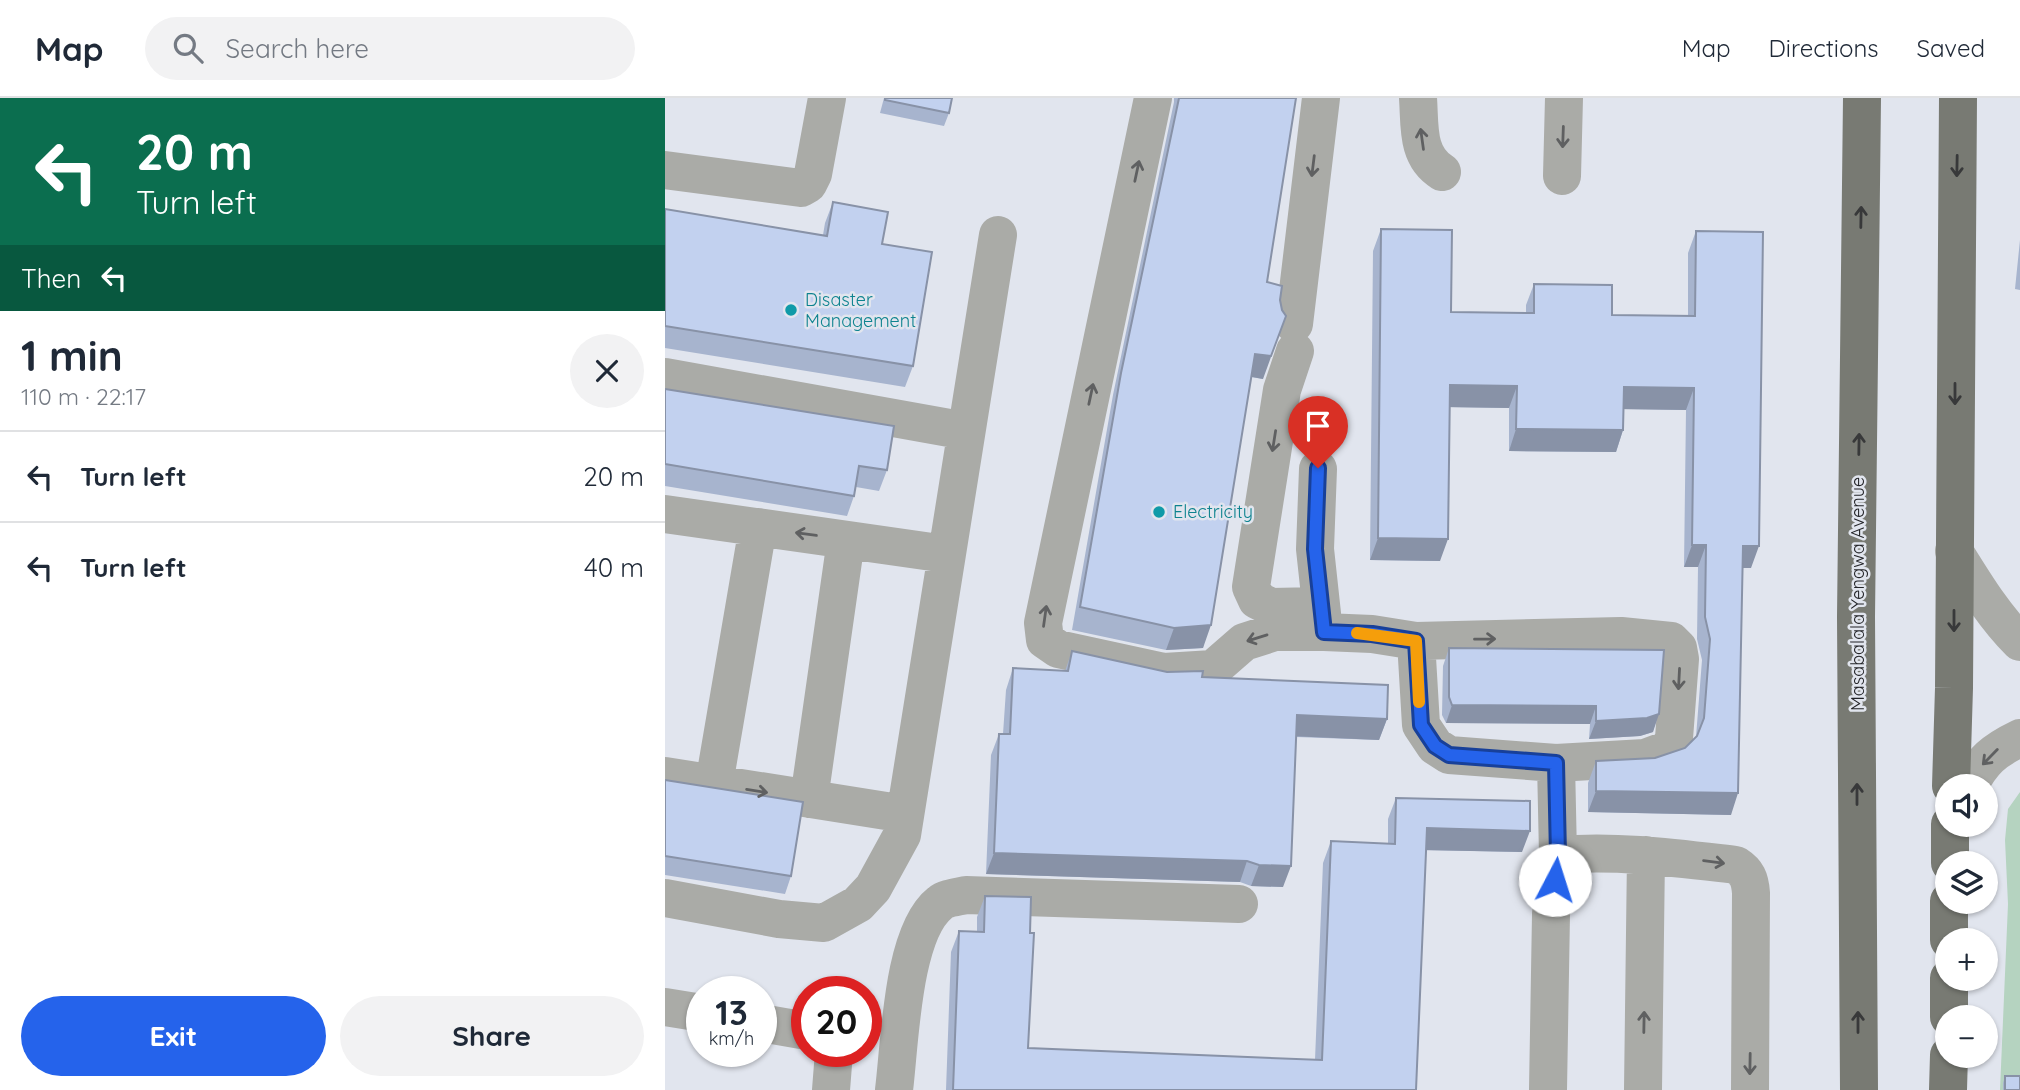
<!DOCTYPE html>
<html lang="en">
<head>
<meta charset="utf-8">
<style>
	:root { --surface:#fff; --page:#f2f2f3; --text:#1f2937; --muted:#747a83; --line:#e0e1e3; --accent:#2563eb }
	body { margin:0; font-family:Quicksand,sans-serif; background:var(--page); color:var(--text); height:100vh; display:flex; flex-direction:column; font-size:26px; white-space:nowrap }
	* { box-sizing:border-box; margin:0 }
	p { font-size:23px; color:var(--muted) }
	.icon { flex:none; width:38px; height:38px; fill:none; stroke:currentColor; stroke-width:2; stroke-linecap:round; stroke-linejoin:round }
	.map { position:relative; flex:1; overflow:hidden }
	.drawer { display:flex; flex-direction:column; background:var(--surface); width:665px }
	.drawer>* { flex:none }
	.banner { background:#0b6e4f; color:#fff; overflow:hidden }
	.fabs { position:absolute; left:1270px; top:676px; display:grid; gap:14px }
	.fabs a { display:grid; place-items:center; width:63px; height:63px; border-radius:50%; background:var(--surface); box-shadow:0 2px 5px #0004; font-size:35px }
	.speed { position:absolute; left:21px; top:878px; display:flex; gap:14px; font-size:35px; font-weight:700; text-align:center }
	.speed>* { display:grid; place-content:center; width:91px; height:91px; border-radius:50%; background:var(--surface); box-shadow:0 2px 5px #0004; line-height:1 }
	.speed small { font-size:18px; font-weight:400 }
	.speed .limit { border:10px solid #d22; background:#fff; color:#111 }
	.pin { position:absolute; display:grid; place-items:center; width:60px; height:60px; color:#fff; margin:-72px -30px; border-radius:50% 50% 50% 0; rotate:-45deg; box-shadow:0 0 7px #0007 }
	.pin .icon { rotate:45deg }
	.me { position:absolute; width:77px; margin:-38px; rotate:5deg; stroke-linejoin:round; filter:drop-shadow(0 0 5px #0008) }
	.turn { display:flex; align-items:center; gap:24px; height:147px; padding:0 21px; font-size:32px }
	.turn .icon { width:91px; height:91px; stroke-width:2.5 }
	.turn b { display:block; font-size:49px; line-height:60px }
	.then { display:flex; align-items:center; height:66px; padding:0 21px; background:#0003; gap:14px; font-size:26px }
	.round { display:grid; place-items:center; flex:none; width:74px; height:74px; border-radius:37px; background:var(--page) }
	.summary { display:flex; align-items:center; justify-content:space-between; height:119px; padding:0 21px }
	h1 { font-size:42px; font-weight:800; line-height:52px }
	.button { display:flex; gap:14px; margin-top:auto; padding:14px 21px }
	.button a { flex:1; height:80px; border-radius:42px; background:var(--accent); color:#fff; font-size:28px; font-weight:800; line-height:80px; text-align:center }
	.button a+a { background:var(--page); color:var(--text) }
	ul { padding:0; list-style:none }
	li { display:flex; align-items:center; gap:21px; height:91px; padding:0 21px; border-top:2px solid var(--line) }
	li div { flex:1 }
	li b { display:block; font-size:26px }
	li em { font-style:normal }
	header { display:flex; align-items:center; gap:42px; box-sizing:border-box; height:98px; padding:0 35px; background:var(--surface); border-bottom:2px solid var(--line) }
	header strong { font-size:33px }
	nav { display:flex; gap:38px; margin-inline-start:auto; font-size:24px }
	.search { width:490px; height:63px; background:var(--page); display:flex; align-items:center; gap:18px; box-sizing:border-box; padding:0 24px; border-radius:38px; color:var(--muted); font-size:26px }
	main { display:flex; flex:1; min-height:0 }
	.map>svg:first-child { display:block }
</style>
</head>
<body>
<header>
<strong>Map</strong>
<div class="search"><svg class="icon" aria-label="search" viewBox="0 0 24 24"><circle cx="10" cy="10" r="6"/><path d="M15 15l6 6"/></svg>Search here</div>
<nav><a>Map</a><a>Directions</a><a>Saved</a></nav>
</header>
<main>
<section class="drawer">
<div class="banner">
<div class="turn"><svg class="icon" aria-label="left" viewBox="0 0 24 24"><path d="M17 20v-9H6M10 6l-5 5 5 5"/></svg><div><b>20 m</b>Turn left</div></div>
<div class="then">Then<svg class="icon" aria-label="left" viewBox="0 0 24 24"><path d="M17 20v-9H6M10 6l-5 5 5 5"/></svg></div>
</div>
<div class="summary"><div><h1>1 min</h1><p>110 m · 22:17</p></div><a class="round"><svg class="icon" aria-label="close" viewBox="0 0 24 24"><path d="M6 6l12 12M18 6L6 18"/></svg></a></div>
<ul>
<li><svg class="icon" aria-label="left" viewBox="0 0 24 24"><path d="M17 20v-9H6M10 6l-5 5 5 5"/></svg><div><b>Turn left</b></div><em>20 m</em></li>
<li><svg class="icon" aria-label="left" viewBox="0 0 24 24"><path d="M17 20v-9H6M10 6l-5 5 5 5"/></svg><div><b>Turn left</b></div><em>40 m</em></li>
</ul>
<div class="button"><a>Exit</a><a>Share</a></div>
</section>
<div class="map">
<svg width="1355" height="992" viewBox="0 0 1355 992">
	<rect width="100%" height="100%" fill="#e1e5ee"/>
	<path fill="#b5d3c0" d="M 1355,694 L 1355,992 L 1335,992 L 1343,806 L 1340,742 L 1343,711 Z"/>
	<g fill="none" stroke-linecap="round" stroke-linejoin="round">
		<path stroke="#aaaba7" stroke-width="38" d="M 488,0 L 378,525 L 380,542 L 393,551 L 499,574 L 548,571 L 579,544 L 610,534 L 659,534
			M 753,0 C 755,27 751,58 777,74
			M 0,72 L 136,90 L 143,86 L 148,76 L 162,0
			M 897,78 L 899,0
			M 629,226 L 656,0
			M 630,253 L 617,292 L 586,489 L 592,502 L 606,509 L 655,508
			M 0,279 L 301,333
			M 653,371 L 650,451 L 659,534 L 707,536 L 751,543 L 756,627 L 770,648 L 784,657 L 891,665 L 893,757
			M 0,416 L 281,456
			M 1289,453 C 1309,485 1328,517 1355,544
			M 751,543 L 956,538 L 1006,543 L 1013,550 L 1015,561 L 1009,640 L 1004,651 L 980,660 L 891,665
			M 0,678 L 240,716
			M 49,686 L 93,429
			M 1304,688 C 1318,662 1328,653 1355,640
			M 144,701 L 181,442
			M 0,800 L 114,821 L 159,825 L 193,806 L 208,790 L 237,737 L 333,137
			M 0,909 L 37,915
			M 96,925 L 142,933
			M 166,992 L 169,954
			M 229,992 C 235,945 237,835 275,805 C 281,800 293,799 301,797 L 574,806
			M 883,992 L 886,816 L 893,757 C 953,752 1011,760 1071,767 C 1082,774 1085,781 1086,795 L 1085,992
			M 978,992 L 981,757"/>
		<path stroke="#787a73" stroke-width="38" d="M 1286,688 L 1289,590 L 1293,0
			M 1285,765 L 1285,726
			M 1284,842 L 1284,803
			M 1284,919 L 1284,880
			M 1194,992 L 1191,519 L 1197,0
			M 1283,992 L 1284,957"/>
	</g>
	<path fill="#a7b4ce" d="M 219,0 L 287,0 L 284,15 L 279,28 L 215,15 Z
		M 509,0 L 631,0 L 602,184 L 598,281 L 586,279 L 538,550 L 501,552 L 407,532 L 448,297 L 509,4 Z
		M 168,104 L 217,146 L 248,268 L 240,289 L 0,250 L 0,111 L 158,137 L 160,125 Z
		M 716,131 L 786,214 L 861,215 L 861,207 L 869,186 L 947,217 L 1023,218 L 1023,155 L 1031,133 L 1086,470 L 1078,470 L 1066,717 L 923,714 L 923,685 L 931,663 L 990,660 L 1020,650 L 1031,639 L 1037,562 L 1032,541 L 1033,469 L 1019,469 L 1021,312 L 959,311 L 958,332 L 951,354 L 844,353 L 844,310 L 784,309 L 775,463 L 705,462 L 708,153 Z
		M 1355,142 L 1355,192 L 1350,191 Z
		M 0,291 L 222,372 L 214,393 L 191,389 L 189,398 L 182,418 L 0,388 Z
		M 784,550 L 999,552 L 988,634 L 975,638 L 924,641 L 925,626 L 781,625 L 777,617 L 778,568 Z
		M 407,553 L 502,574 L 537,579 L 722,621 L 714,642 L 631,639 L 618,789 L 586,788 L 575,784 L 321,776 L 326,657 L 334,636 L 338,636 L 341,592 L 348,570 L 400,573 Z
		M 0,682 L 126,778 L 120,796 L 0,777 Z
		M 731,700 L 857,754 L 761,752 L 751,992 L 281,992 L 286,854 L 294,833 L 312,833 L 312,819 L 320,798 L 363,950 L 650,962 L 658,765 L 666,743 L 723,746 L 723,721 Z
		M 1340,978 L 1355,992 L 1338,992 L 1338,985 Z"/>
	<path fill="#8892a7" d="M 621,218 L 598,281 L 582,278 L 590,256 Z
		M 785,287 L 852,288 L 844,310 L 777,309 Z
		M 959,289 L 1029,290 L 1021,312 L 951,311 Z
		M 851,331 L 958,332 L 951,354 L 844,353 Z
		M 713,440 L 783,441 L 775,463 L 705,462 Z
		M 1027,447 L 1041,447 L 1033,469 L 1019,469 Z
		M 1078,448 L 1094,448 L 1086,470 L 1070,470 Z
		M 546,527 L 538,550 L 501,552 L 509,530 Z
		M 787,607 L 931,608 L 925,626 L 781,625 Z
		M 994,616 L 988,634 L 975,638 L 924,641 L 931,623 Z
		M 632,617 L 722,621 L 714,642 L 624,638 Z
		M 931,693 L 1073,695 L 1066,717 L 923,714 Z
		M 762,730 L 865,733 L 857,754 L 754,752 Z
		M 329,755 L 582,763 L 575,784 L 321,776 Z
		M 594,767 L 626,768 L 618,789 L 586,788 Z"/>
	<path fill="#c2d1ef" stroke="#8892a7" stroke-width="2" d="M 220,0 L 287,0 L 284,15 L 220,2 Z
		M 514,0 L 631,0 L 602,184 L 617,188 L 615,202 L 617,212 L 621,218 L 606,258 L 590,256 L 546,527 L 509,530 L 415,509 L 456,275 Z
		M 168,104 L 223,114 L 217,146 L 267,154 L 248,268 L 0,228 L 0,111 L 162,138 Z
		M 716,131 L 787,132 L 786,214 L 869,215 L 869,186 L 947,187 L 947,217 L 1030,218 L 1031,133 L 1098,134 L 1094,448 L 1078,448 L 1073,695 L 931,693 L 931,663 L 990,660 L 1020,650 L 1032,638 L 1039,620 L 1045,541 L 1040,519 L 1041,447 L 1027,447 L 1029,290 L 959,289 L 958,332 L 851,331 L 852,288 L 785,287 L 783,441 L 713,440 Z
		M 0,291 L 229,328 L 222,372 L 194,368 L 189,398 L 0,366 Z
		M 784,550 L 999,552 L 994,616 L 982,620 L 931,623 L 931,608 L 787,607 L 784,599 Z
		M 407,553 L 502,574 L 538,573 L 537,579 L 723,587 L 722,621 L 632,617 L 626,768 L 594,767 L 582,763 L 329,755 L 334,636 L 345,636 L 348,570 L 403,573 Z
		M 0,682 L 138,704 L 126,778 L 0,758 Z
		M 731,700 L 865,703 L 865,733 L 762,730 L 751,992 L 288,992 L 294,833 L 319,834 L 320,798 L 366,799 L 365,835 L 369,835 L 363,950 L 657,962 L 666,743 L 730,746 Z
		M 1340,978 L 1355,978 L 1355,992 L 1340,992 Z"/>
	<defs><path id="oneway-shaft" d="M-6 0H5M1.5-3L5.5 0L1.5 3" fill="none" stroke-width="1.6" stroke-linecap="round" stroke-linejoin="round" transform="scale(1.75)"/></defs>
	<g stroke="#5f6061">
		<use href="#oneway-shaft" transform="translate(898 39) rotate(92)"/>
		<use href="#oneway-shaft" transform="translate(757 41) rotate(-98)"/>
		<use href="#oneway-shaft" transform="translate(648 68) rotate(97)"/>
		<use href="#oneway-shaft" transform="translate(472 73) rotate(-78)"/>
		<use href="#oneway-shaft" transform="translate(426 296) rotate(-78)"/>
		<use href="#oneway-shaft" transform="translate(609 343) rotate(99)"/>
		<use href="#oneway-shaft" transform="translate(141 436) rotate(-172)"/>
		<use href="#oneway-shaft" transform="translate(380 518) rotate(-82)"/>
		<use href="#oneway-shaft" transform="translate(592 540) rotate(163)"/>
		<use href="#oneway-shaft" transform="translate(820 541) rotate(-1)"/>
		<use href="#oneway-shaft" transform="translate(1014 581) rotate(93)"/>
		<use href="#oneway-shaft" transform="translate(1325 659) rotate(134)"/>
		<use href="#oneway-shaft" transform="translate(92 693) rotate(9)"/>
		<use href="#oneway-shaft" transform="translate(1049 764) rotate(7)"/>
		<use href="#oneway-shaft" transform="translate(979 924) rotate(-89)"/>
		<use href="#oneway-shaft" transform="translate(1085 966) rotate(91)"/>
	</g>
	<g stroke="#38393a">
		<use href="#oneway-shaft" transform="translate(1292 68) rotate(91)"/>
		<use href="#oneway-shaft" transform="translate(1196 119) rotate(-89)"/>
		<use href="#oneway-shaft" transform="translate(1290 296) rotate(90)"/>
		<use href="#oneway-shaft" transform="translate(1194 346) rotate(-89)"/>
		<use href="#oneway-shaft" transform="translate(1289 523) rotate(90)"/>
		<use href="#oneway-shaft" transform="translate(1192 696) rotate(-90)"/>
		<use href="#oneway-shaft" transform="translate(1193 924) rotate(-90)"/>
	</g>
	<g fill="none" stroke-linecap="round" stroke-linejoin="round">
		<g stroke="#184099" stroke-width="18">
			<path id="route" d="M 653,370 L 650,451 L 659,534 L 707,536 L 751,543 L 756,627 L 770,648 L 784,657 L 891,665 L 893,757 L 890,782"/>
		</g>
		<use href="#route" stroke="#2563eb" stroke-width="12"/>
		<path stroke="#f59e0b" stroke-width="12" d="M 692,535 L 751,543 L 754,604"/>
	</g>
	<g fill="#0f9aa8" stroke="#e1e5ee" stroke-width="2.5">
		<circle cx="126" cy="212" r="7"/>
		<circle cx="494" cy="414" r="7"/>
	</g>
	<g text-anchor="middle" stroke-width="5" stroke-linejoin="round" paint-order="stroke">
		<g font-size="18" fill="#0d838f" stroke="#e1e5ee" text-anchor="start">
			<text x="140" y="208">Disaster<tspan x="140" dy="21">Management</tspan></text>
			<text x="508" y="420">Electricity</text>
		</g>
		<g font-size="18" fill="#222327" stroke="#e1e5ee">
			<text transform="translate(1193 496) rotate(-90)" y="6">Masabalala Yengwa Avenue</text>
		</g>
	</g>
</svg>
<div class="fabs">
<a><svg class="icon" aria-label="sound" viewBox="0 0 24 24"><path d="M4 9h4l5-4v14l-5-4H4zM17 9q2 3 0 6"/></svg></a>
<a><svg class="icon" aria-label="layers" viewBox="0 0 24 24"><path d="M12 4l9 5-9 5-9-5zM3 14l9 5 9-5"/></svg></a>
<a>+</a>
<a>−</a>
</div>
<div class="speed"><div>13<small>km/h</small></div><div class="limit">20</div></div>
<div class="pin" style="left:653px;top:370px;background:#d93025"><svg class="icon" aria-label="arrive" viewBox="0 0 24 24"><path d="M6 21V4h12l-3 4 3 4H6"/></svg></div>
<svg class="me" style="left:890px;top:782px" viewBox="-20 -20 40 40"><circle r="19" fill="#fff"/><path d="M0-13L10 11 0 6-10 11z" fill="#2563eb"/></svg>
</div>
</main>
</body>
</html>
